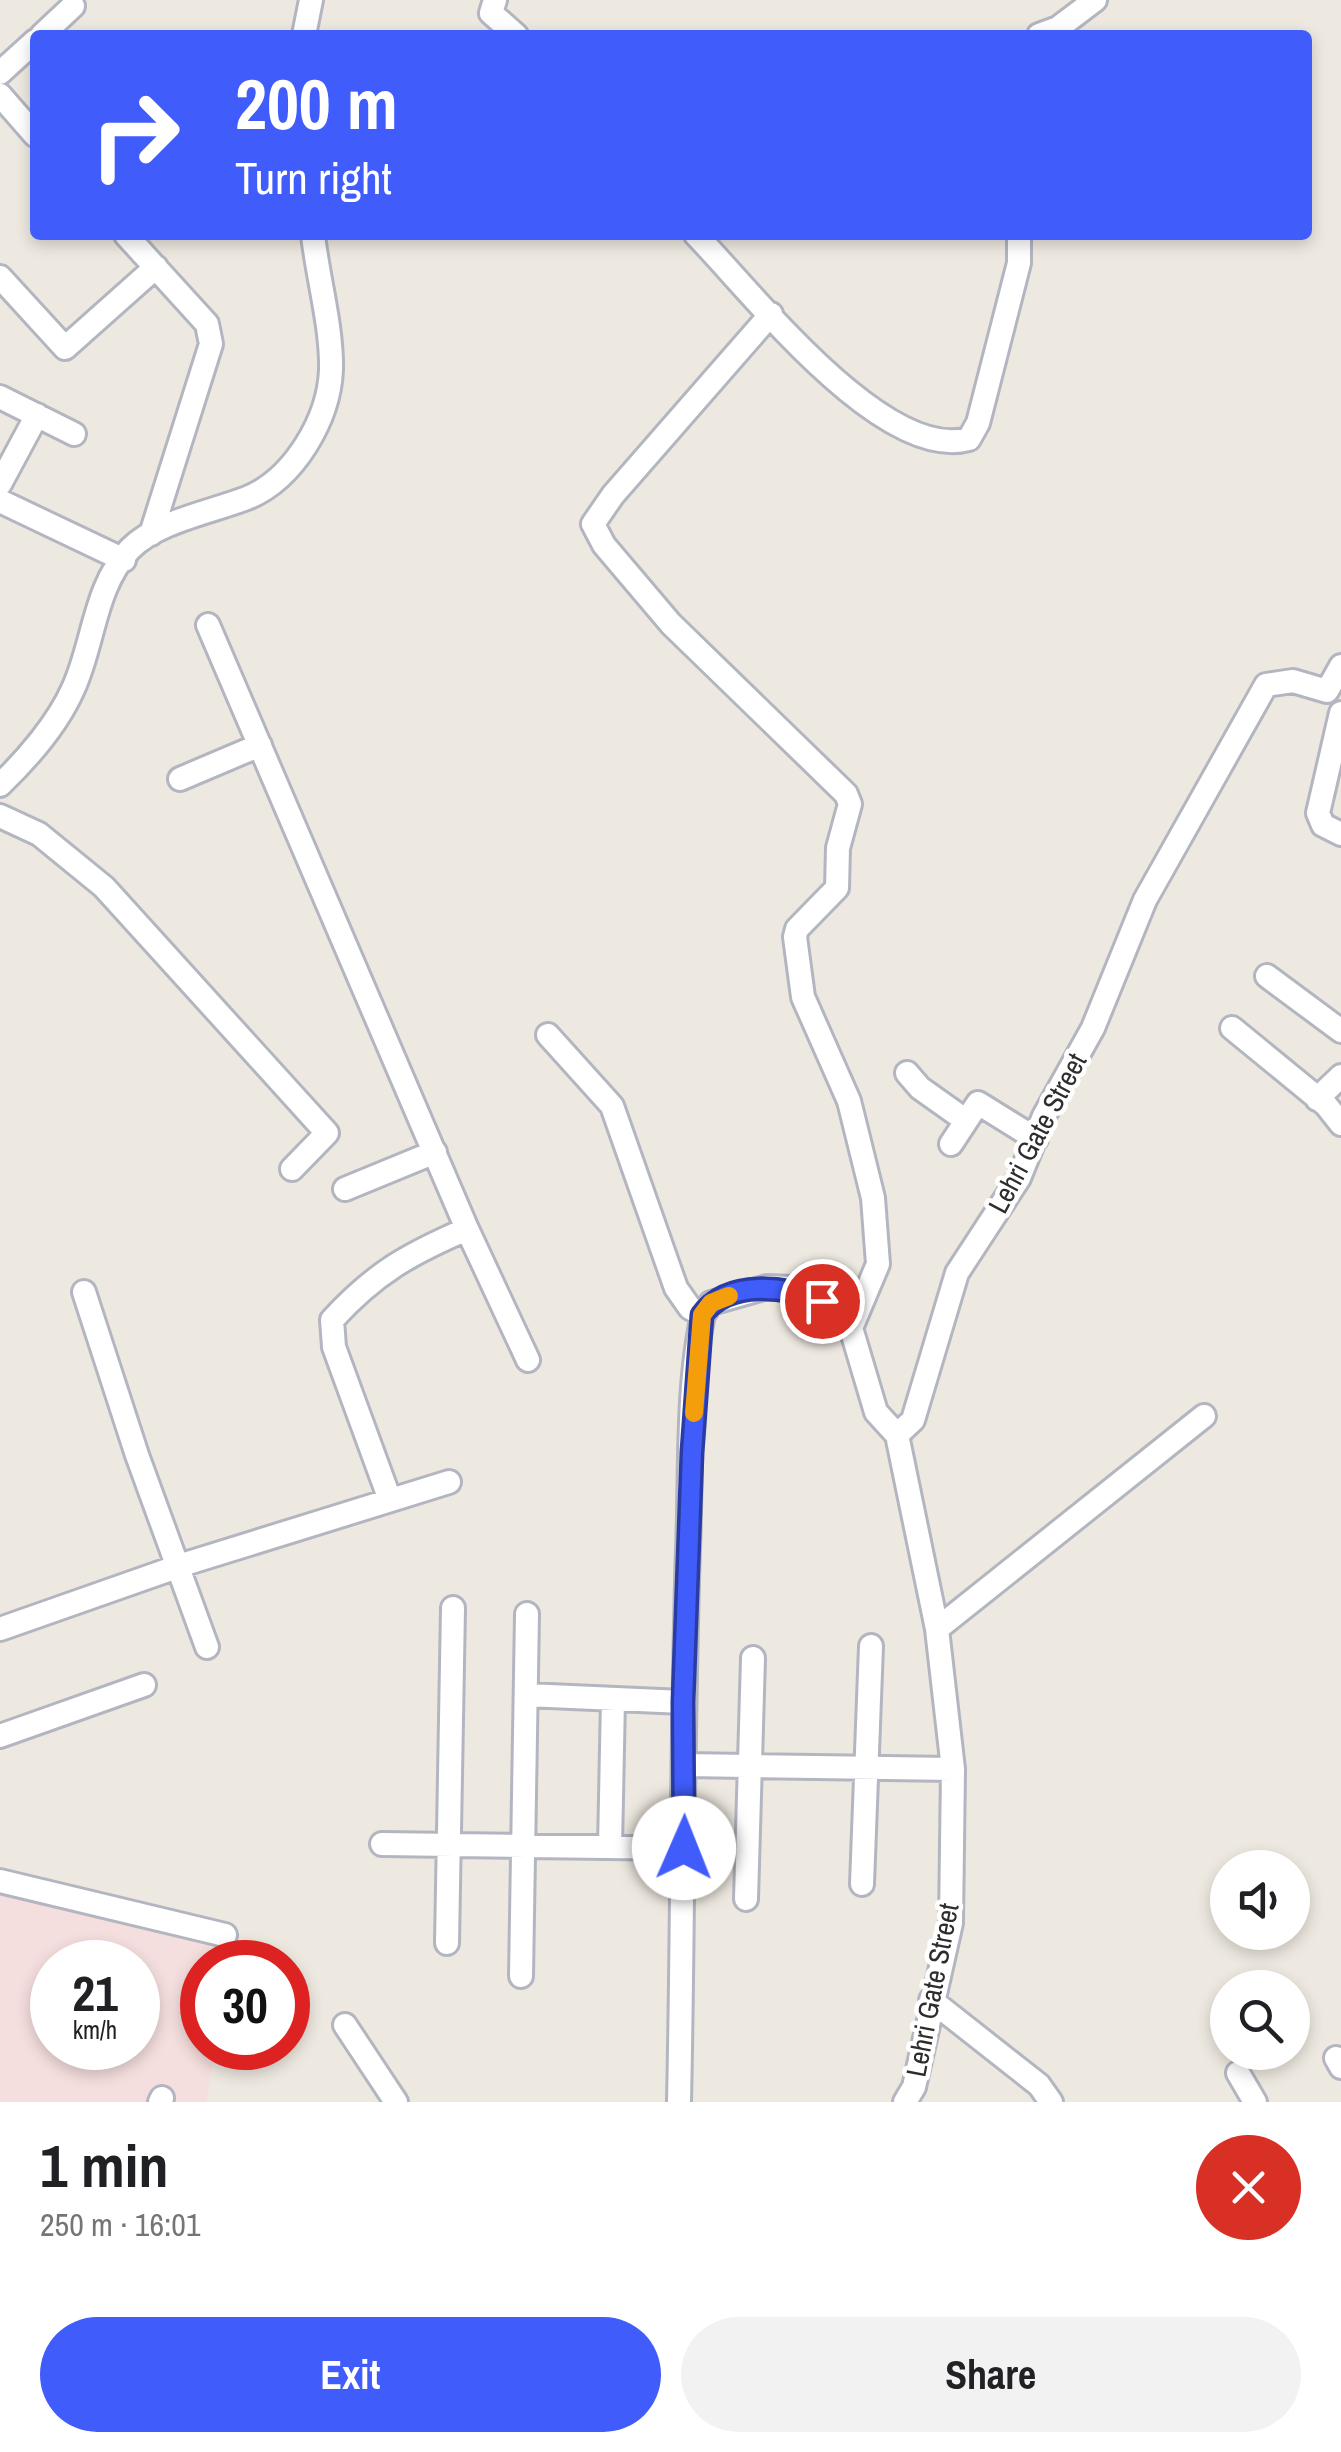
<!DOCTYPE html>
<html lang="en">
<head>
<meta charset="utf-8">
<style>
	:root { --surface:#fff; --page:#f2f2f2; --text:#202124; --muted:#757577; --accent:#405cfb }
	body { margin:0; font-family:"Archivo Narrow",sans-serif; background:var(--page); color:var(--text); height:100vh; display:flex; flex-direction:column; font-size:38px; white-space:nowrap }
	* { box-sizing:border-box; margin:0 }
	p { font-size:32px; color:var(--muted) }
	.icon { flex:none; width:55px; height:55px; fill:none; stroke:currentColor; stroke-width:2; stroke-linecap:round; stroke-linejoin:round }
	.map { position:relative; height:2102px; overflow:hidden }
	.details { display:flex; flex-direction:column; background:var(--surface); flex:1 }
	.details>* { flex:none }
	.hud { position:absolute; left:30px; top:30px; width:1282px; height:210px; border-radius:10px; box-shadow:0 5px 15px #0003; background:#405cfb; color:#fff; overflow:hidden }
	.tools { position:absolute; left:1210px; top:1850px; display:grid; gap:20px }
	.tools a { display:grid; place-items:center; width:100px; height:100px; border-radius:50%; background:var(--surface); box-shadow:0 5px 15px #0003; font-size:50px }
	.speed { position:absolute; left:30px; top:1940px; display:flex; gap:20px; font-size:50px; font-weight:700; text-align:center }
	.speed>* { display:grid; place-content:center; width:130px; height:130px; border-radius:50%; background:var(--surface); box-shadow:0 5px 15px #0003; line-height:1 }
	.speed small { font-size:25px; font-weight:400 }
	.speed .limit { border:15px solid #d22; background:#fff; color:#111 }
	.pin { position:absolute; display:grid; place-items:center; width:85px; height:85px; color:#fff; margin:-42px; border:5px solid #fff; border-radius:50%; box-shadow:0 2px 10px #0007 }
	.me { position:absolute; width:110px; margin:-55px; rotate:1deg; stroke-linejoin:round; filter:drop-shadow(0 0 8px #0008) }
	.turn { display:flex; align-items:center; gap:35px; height:210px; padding:0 40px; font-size:45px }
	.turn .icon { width:130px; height:130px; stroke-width:2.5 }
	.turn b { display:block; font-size:70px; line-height:85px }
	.round { display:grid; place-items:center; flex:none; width:105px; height:105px; border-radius:52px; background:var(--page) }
	.overview { display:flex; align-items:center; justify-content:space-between; height:170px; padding:0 40px }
	h1 { font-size:60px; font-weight:700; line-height:75px }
	.cta { display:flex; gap:20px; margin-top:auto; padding:20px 40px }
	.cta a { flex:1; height:115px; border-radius:60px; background:var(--accent); color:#fff; font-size:40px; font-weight:700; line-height:115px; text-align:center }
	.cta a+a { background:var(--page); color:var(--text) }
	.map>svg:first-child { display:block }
</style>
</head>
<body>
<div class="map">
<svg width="1341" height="2102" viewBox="0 0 1341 2102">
	<rect width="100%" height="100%" fill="#eee9e0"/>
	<path fill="#f5dede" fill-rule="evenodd" d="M 0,1868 L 233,1926 L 228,1962 L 202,1962 L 202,2048 L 215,2048 L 206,2102 L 0,2102 ZM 52,1962 L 138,1962 L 138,2048 L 52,2048 Z"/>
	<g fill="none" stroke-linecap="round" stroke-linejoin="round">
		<g stroke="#b3b6c0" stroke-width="28">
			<path id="minor" d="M 495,0 L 491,13 L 516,35
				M 42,35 L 73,6
				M 304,35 L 311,0
				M 1039,35 L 1058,28 L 1095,0
				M 0,73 L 35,41
				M 0,95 L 35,135
				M 126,235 L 207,324 L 211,344 L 151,534
				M 696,235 C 751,291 883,463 969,439 L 978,423 L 1019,263 L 1019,235
				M 0,277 L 65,348 L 156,267
				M 771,314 L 613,495 L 593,524 L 604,545 L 671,624 L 846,794 L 850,804 L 838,848 L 837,888 L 797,929 L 795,937 L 803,997 L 849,1101 L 873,1198 L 878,1264 L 851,1328
				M 0,397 L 74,434
				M 0,484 L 37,415
				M 0,501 L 124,560
				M 208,625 L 467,1229 L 528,1360
				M 1341,713 L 1318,813 L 1323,825 L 1341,834
				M 180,779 L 260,745
				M 0,785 C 27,759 58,723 73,689 C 94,644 94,587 130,549 C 158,521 211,512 247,498 C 294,479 329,419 331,370 C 332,327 318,279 313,235
				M 0,816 L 39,834 L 104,887 L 327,1133 L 292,1169
				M 1267,976 L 1341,1031
				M 1232,1028 L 1326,1105 L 1341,1124
				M 548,1035 L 612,1106 L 676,1288 L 690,1308 L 703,1315
				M 907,1073 L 920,1088 L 965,1120
				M 1317,1099 L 1341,1076
				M 951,1144 L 978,1103 L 1036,1139
				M 345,1189 L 435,1152
				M 84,1292 L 137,1455 L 207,1647
				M 390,1500 L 334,1347 L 332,1320 C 375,1273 409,1254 467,1229
				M 0,1629 L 188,1563 L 449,1482
				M 937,1629 L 1204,1416
				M 527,1695 L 683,1702
				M 0,1736 L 144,1685
				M 686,1765 L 953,1769
				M 382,1844 L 684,1848
				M 610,1847 L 613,1699
				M 0,1881 L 225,1935
				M 862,1884 L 871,1646
				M 746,1899 L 753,1658
				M 447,1943 L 453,1608
				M 521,1976 L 527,1614
				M 931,2000 L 1039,2085 L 1051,2102
				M 345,2025 L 396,2102
				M 1336,2058 L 1341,2067
				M 1238,2073 L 1255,2102
				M 160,2102 L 162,2098
				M 679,2102 C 683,1918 682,1733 688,1549 C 691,1475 687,1387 703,1315 L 711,1303 L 767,1287 L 791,1288 L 823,1301 L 851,1328 L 876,1412 L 897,1435
				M 905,2102 L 914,2087 L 951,1923 L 953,1769 L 937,1629 L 897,1435 L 913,1420 L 957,1273 L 1019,1178 L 1044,1116 L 1093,1028 L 1145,900 L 1266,685 L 1293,681 L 1327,691 L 1341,666"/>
		</g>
		<use href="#minor" stroke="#fff" stroke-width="22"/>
	</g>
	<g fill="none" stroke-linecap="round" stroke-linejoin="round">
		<g stroke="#2a3ca3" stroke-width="25">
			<path id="route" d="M 684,1848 L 683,1702 L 692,1452 L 702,1315 C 729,1278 786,1287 822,1301"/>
		</g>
		<use href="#route" stroke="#405cfb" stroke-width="18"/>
		<path stroke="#f59e0b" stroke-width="18" d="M 694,1413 L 702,1315 L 711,1303 L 729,1296"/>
	</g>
	<g text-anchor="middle" stroke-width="9" stroke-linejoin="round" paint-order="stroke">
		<g font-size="28" fill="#2d2d2d" stroke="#fff">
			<text transform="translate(1037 1133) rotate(-62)" y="10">Lehri Gate Street</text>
			<text transform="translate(932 1990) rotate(-79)" y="10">Lehri Gate Street</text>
		</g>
	</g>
</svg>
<div class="tools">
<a><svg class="icon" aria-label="sound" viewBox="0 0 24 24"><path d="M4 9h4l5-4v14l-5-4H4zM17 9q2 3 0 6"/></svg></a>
<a><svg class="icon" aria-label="search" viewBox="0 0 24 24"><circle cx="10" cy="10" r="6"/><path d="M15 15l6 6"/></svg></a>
</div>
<div class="speed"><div>21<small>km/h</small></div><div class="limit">30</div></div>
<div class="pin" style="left:822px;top:1301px;background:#d93025"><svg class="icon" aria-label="arrive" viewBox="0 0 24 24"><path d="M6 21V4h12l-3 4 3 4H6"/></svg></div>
<svg class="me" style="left:684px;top:1848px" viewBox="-20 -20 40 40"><circle r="19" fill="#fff"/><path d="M0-13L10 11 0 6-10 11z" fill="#405cfb"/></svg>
<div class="hud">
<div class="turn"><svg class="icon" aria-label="right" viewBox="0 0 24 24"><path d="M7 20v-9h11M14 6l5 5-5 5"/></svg><div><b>200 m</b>Turn right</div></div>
</div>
</div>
<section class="details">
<div class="overview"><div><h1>1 min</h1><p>250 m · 16:01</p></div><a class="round" style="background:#d93025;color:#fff"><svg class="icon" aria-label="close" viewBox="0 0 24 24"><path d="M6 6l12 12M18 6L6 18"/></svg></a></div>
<div class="cta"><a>Exit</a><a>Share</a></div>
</section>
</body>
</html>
